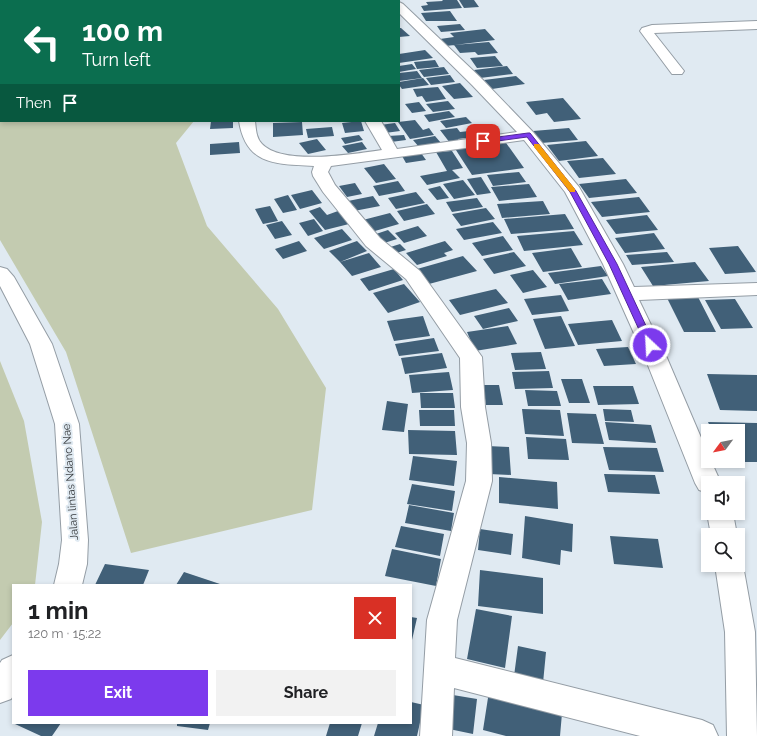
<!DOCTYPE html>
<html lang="en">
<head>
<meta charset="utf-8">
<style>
	:root { --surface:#fff; --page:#f2f2f2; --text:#202124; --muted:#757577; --accent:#7c3aed }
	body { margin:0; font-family:Raleway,sans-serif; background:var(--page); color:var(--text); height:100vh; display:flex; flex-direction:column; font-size:15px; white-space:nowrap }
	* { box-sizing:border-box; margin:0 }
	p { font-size:13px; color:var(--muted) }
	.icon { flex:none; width:22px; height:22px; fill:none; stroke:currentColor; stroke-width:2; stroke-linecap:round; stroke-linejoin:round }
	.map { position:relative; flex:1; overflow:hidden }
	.details { position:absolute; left:12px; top:584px; width:400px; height:140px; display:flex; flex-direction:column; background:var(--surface); border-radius:0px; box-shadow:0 2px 6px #0003 }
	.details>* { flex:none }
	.top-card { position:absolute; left:0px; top:0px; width:400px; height:122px; box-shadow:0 2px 6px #0003; background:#0b6e4f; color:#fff; overflow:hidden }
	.needle { width:26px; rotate:238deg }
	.controls { position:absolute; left:701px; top:424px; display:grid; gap:8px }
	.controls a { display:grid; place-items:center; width:44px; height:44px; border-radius:0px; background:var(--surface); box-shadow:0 2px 6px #0003; font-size:20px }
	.pin { position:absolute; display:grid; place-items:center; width:34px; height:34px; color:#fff; margin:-17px; border-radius:8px; box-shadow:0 2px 6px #0006 }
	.me { position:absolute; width:44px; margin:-22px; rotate:335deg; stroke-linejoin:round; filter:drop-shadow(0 0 3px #0008) }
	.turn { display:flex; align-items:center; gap:14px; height:84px; padding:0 16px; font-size:18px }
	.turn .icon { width:52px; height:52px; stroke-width:2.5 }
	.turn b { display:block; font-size:28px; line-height:34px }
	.then { display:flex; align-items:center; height:38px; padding:0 16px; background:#0003; gap:8px; font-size:15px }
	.round { display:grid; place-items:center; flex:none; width:42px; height:42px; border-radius:0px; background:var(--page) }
	.summary { display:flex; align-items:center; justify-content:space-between; height:68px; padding:0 16px }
	h1 { font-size:24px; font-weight:700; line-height:30px }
	.cta { display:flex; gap:8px; margin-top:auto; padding:8px 16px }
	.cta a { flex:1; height:46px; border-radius:0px; background:var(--accent); color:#fff; font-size:16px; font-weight:700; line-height:46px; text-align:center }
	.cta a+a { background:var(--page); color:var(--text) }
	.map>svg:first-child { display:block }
</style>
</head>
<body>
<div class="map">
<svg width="757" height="736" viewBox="0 0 757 736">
	<rect width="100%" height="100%" fill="#e0eaf2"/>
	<path fill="#c3cbb0" d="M 0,0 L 267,1 L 1,1 L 1,121 L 194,121 L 176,143 L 207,226 L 278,309 L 326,388 L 312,510 L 131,553 L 66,352 L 0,240 Z
		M 0,361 L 24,421 L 42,522 L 35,585 L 13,585 L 13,623 L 0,640 Z"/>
	<path fill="#416078" d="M 442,0 L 457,0 L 462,8 L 424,11 L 421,6 L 428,5 L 426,2 L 443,1 Z
		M 459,0 L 474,0 L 479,7 L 464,8 Z
		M 450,11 L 457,21 L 426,21 L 421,13 Z
		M 460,24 L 465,30 L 441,32 L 437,26 Z
		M 399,28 L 401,28 L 410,36 L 399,37 Z
		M 485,29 L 495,40 L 446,46 L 440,39 L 454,37 L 450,33 Z
		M 489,42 L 498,53 L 478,55 L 475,52 L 460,53 L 454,45 Z
		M 425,50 L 433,58 L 399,63 L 399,54 Z
		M 495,56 L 503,66 L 477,68 L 470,58 Z
		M 435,60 L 439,67 L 417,69 L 414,62 Z
		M 412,64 L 416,69 L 399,72 L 399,66 Z
		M 507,66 L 513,74 L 480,78 L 474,70 Z
		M 444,67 L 449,74 L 424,77 L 419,70 Z
		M 417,71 L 422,78 L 399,81 L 399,73 Z
		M 450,75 L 455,82 L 431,85 L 426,78 Z
		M 516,76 L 525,84 L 492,89 L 484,80 Z
		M 423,78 L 429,85 L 402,89 L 399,85 L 399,82 Z
		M 460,83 L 473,97 L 454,99 L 442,86 Z
		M 438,87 L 446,99 L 426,102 L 422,96 L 417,97 L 413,89 Z
		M 563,98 L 581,119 L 554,122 L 547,113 L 536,115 L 526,102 Z
		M 448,101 L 455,109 L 433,112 L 426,104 Z
		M 419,102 L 426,111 L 412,113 L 405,104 Z
		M 449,111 L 455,117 L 429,122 L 424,115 Z
		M 466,117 L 472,123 L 446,128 L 440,121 Z
		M 415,120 L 423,130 L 429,128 L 434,135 L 410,139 L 398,122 Z
		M 211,121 L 233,121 L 233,128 L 210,129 Z
		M 361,121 L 364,131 L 345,133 L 342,123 Z
		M 302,122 L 303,135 L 273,137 L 273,123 Z
		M 395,123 L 400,131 L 385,133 L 380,125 Z
		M 484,125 L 492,136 L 478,138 L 469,127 Z
		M 332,127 L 334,136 L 308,138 L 306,129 Z
		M 457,128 L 460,132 L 469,131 L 474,137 L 458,139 L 460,142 L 450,143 L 440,130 Z
		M 569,128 L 578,140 L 541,143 L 533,131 Z
		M 359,135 L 363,140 L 345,144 L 341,138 Z
		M 404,135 L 406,140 L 391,142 L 388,136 Z
		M 435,136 L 441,143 L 419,147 L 413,140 Z
		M 317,139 L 326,150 L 308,154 L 299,143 Z
		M 504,140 L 524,168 L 472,175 L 454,147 Z
		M 586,141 L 598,156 L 559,161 L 547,145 Z
		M 239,142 L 240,153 L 210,155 L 210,144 Z
		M 362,142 L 367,149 L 348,153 L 342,146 Z
		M 452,151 L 463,168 L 452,170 L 460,178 L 427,185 L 420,176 L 447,171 L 436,152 Z
		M 421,153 L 426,160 L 406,163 L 402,156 Z
		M 603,158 L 616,174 L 579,178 L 567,161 Z
		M 384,164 L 396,179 L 376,183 L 364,168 Z
		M 519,172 L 526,182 L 493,186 L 487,175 Z
		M 481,177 L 491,193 L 477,195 L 467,179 Z
		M 626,179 L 637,193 L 589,198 L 579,184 Z
		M 463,180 L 475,195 L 454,199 L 443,184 Z
		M 398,181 L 405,191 L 379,196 L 373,186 Z
		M 355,183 L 362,194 L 347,197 L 339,186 Z
		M 529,184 L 537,197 L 499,201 L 491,187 Z
		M 440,186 L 449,198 L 437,200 L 428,189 Z
		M 312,190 L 322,203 L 300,209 L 291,195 Z
		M 416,192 L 425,203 L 396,209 L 388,198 Z
		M 288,195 L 297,210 L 283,213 L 274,199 Z
		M 373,196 L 380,206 L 354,211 L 348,201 Z
		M 639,197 L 650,212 L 602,217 L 591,202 Z
		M 477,198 L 483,207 L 452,212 L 446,202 Z
		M 543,201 L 550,214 L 502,218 L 497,204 Z
		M 427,204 L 435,214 L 404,221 L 397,211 Z
		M 270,206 L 278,221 L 263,224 L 255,209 Z
		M 320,207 L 327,215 L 338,211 L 349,224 L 325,230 L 309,211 Z
		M 486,208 L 495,219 L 461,226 L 452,214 Z
		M 390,213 L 399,224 L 368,233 L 359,221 Z
		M 565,214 L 574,229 L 511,234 L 504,219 Z
		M 647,215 L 658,230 L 616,234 L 606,220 Z
		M 314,219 L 323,231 L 308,236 L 299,223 Z
		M 282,221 L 292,235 L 275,239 L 266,225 Z
		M 493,222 L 502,233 L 464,240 L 456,229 Z
		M 418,226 L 427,236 L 404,243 L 395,233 Z
		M 342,229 L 352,240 L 324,249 L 314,238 Z
		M 388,230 L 397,239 L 381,244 L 373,235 Z
		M 574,231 L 583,245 L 524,251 L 517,236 Z
		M 654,233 L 665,249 L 625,253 L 615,238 Z
		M 503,236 L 513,250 L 482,256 L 472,243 Z
		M 299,241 L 307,251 L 283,259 L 275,249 Z
		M 357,241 L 367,251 L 340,262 L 329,251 Z
		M 445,241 L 453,250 L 444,253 L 447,256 L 417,265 L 406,253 Z
		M 400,244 L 406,250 L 390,255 L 384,249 Z
		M 738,246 L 756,272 L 725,274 L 709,248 Z
		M 571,248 L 582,267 L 543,272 L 532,253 Z
		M 514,252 L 526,266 L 494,274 L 483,259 Z
		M 667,252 L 674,262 L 632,265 L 626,255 Z
		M 369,253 L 381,267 L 352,276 L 340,262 Z
		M 463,256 L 477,271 L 429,284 L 417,269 Z
		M 695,262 L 709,281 L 653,286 L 641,267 Z
		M 601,266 L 608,276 L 555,284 L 548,273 Z
		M 394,269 L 403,280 L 369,291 L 360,279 Z
		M 533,270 L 547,287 L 523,293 L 510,275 Z
		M 602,279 L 611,294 L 568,300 L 559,284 Z
		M 404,284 L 420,302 L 388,313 L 373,293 Z
		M 496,289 L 508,303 L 460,315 L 449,300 Z
		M 561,295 L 569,311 L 532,315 L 524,299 Z
		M 698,297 L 716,332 L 684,332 L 667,298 Z
		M 735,299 L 753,328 L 721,329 L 705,300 Z
		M 509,308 L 518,321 L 483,329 L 474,316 Z
		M 423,316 L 430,336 L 394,341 L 387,321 Z
		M 561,316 L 575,346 L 545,349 L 533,319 Z
		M 612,320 L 622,341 L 578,345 L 568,324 Z
		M 508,326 L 517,344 L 475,351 L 467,332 Z
		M 434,338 L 439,351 L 399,356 L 395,344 Z
		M 628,347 L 636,364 L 604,366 L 596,349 Z
		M 541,352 L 546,369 L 515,370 L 511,353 Z
		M 442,353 L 447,368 L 405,374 L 401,358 Z
		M 549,371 L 553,388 L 515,389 L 512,372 Z
		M 449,372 L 453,390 L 412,393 L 409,375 Z
		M 707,374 L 757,375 L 757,411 L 720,410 Z
		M 561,379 L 582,379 L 590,403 L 569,403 Z
		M 483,385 L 499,385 L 503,405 L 486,405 Z
		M 593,386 L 633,386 L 639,404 L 598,405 Z
		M 525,390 L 557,391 L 561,406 L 528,406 Z
		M 420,393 L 453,393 L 455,408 L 421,408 Z
		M 387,401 L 408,404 L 404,432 L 382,430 Z
		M 522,409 L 560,410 L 564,436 L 525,434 Z
		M 603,409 L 631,410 L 634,422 L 605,421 Z
		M 419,410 L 454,410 L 455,426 L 420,426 Z
		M 567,413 L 596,414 L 604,444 L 572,443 Z
		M 605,422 L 651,425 L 656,443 L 609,440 Z
		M 708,422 L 757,423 L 757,462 L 738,462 L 738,431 L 712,431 Z
		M 408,430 L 455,431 L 457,455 L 409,454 Z
		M 526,437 L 566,439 L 569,460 L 528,459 Z
		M 487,446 L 509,447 L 511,475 L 489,474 Z
		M 603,447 L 657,448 L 664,472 L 609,470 Z
		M 413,456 L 457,461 L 454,486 L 409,480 Z
		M 604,474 L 655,475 L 660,494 L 608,492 Z
		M 499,477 L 557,482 L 558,509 L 499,503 Z
		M 412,484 L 455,491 L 452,511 L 407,504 Z
		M 409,505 L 454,513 L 451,531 L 405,523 Z
		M 525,516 L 573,524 L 572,552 L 561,550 L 560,565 L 522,558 Z
		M 401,526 L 444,534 L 440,556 L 395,547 Z
		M 480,529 L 513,534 L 511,555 L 478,550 Z
		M 610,536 L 658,539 L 663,568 L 614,564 Z
		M 392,549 L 441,559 L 436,586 L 385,576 Z
		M 105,564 L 149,570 L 143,585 L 95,585 Z
		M 480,570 L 543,578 L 543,614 L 478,606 Z
		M 184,572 L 220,584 L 219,585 L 176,585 Z
		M 476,609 L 512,616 L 505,668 L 467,659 Z
		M 411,617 L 417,618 L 412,640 L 411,640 Z
		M 518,646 L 546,652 L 543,683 L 514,676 Z
		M 490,685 L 563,702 L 560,736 L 506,736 L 483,730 Z
		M 453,695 L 477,699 L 473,734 L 449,729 Z
		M 411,702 L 424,705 L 417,736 L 374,736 L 378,723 L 411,723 Z
		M 16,723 L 61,723 L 52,736 L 41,736 L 15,724 Z
		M 177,723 L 210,723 L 208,730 L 177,726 Z
		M 330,723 L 362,723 L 358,736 L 326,736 Z"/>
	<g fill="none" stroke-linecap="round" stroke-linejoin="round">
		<g stroke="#949da5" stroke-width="2">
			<path id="minor" d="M 399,2 L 403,4 L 482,79 L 533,132 L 579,187 L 623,264 L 634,287 L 757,283 L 757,295 L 639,300 L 667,358 L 708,454 L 708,461 L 711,461 L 721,483 L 708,483 L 708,493 L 699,490 L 695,483 L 645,358 L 603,264 L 565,192 L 524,140 L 331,166 L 328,172 L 335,185 L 380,238 L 420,271 L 482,357 L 485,407 L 491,443 L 492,481 L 457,620 L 455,658 L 702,720 L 713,725 L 718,736 L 640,736 L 454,688 L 452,736 L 420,736 L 427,620 L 466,481 L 467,443 L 461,407 L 460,358 L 406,279 L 366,246 L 323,192 L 313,176 L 312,172 L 314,166 C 277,164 246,166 239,121 L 255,121 C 256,129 256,138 262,144 C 283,166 354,154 382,150 L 365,121 L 381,121 L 397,149 L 517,132 L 472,85 L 399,13 Z
				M 757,21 L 757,29 L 654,33 L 684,71 L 682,74 L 672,74 L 640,31 L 642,28 L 652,25 Z
				M 0,267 L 7,269 L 14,277 L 52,344 L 79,424 L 88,540 L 87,564 L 82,585 L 54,585 L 59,564 L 62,540 L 55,424 L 30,344 L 0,286 Z
				M 708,511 L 708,513 L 733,513 L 737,535 L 711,535 L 707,513 Z
				M 738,556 L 743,565 L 755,632 L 757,736 L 727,736 L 725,632 L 715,565 L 738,565 Z
				M 13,655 L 13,696 L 11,699 L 0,703 L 0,663 L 2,660 Z"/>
		</g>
		<use href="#minor" fill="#fff" fill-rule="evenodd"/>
	</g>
	<path fill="#7c3aed" stroke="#51269a" d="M 528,133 L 530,133 L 576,191 L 617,264 L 655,345 L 653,347 L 647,347 L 646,345 L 609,264 L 570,192 L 527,137 L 483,143 L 480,141 L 483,139 Z"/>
	<path fill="#f59e0b" d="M 534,144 L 539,144 L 575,189 L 575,192 L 570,192 L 534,147 Z"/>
	<g text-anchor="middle" stroke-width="4" stroke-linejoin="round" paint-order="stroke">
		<g font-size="11" fill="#383c3f" stroke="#e0eaf2">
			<text transform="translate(70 482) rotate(-94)" y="4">Jalan lintas Ndano Nae</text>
		</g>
	</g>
</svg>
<div class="controls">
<a><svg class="needle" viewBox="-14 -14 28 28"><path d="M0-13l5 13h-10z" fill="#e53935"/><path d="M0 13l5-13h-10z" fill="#757577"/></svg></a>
<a><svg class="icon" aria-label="sound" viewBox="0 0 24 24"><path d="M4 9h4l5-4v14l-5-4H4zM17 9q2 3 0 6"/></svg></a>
<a><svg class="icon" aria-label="search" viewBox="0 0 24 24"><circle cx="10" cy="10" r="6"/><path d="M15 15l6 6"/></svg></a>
</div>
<div class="pin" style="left:483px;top:141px;background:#d93025"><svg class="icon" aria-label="arrive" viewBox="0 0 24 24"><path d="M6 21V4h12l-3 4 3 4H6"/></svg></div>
<svg class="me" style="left:650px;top:345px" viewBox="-20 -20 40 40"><circle r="17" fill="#7c3aed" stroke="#fff" stroke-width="3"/><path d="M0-11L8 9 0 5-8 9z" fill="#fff"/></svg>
<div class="top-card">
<div class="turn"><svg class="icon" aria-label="left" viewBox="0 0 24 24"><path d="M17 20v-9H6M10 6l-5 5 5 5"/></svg><div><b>100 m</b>Turn left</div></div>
<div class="then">Then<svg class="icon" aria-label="arrive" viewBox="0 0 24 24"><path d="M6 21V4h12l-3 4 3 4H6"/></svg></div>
</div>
<section class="details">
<div class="summary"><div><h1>1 min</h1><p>120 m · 15:22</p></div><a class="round" style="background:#d93025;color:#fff"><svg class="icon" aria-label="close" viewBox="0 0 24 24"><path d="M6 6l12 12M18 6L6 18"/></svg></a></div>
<div class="cta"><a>Exit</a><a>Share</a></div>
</section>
</div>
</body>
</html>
